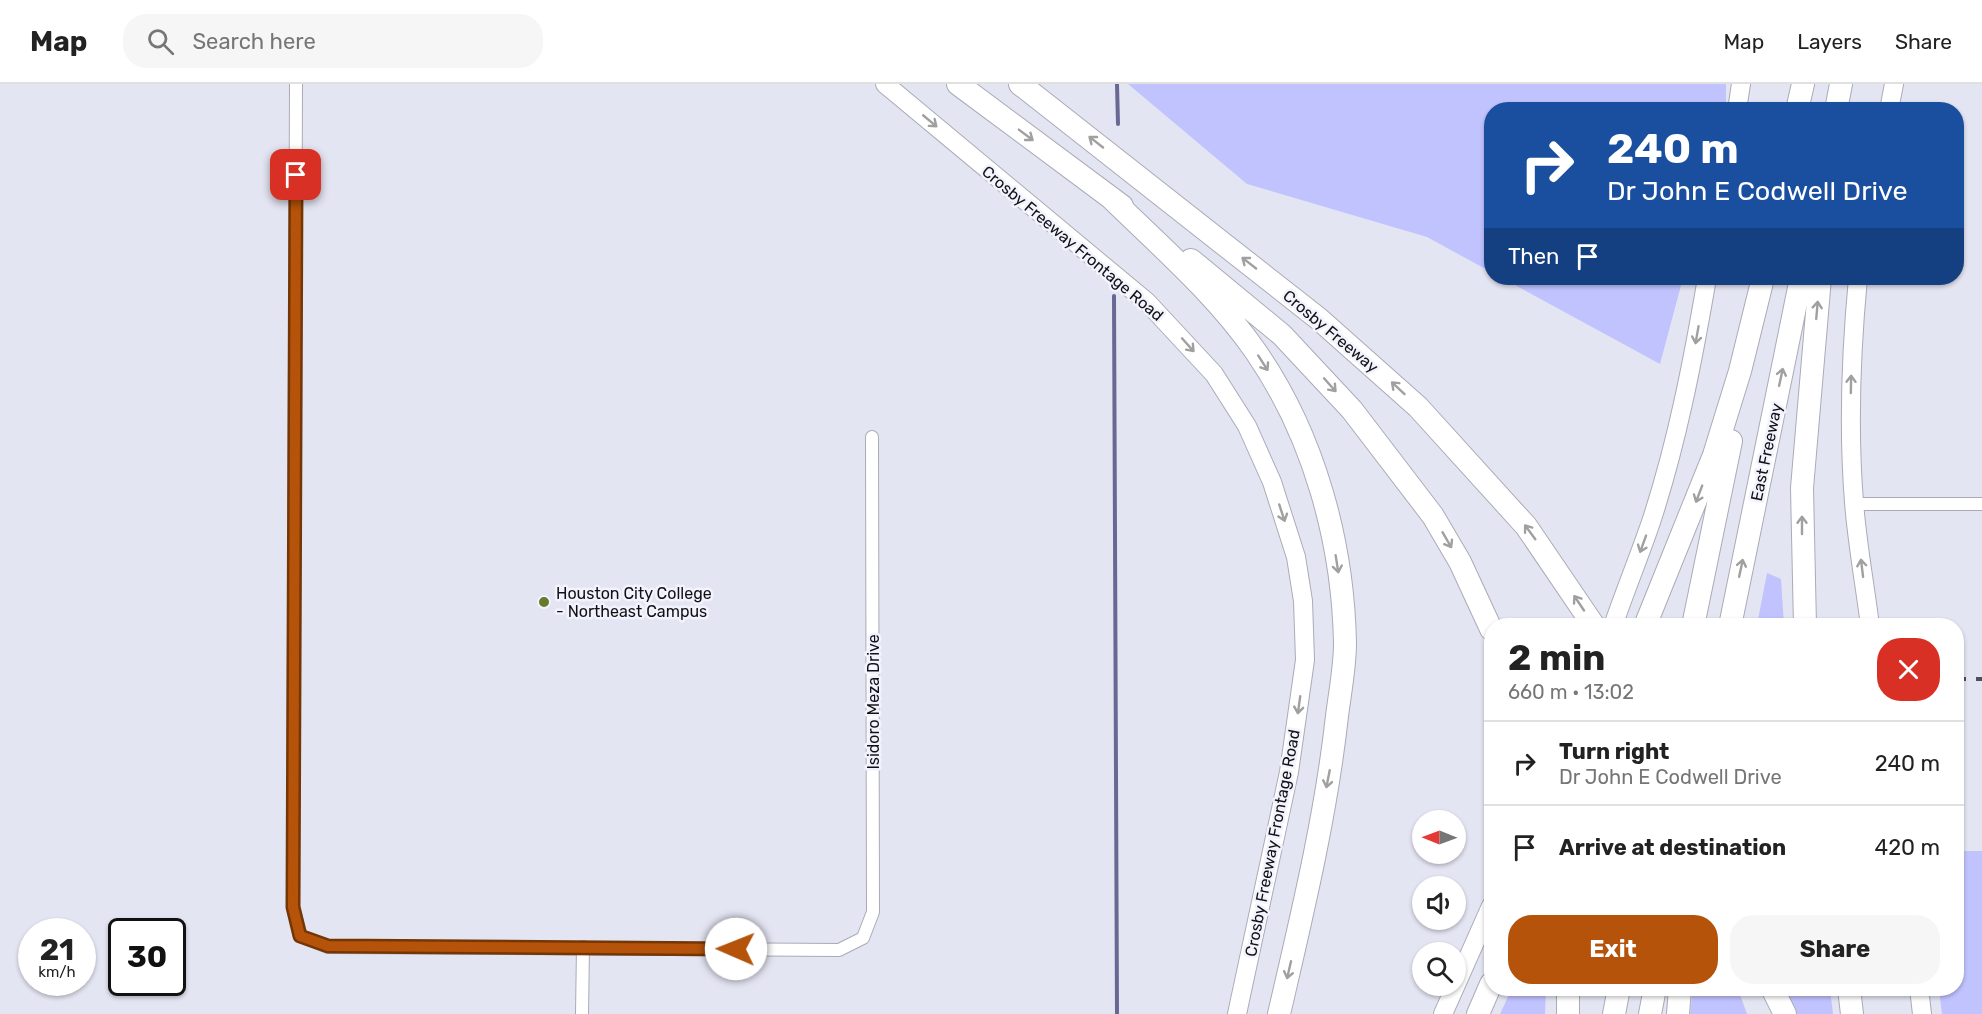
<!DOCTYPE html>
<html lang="en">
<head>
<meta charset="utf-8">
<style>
	:root { --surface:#fff; --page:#f6f6f6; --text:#222; --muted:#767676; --line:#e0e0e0; --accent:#b45309 }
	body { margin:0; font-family:Rubik,sans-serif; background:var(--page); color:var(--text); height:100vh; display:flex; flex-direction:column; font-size:22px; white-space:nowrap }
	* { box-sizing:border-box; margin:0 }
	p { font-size:20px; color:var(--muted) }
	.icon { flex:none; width:33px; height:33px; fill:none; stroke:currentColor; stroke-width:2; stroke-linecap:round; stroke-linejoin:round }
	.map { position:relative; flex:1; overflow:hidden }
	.side { position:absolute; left:1484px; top:534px; width:480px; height:378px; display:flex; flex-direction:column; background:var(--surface); border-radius:24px; box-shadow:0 2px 4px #0004 }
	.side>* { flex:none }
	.hud { position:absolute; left:1484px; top:18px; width:480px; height:183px; border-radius:24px; box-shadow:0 2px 4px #0004; background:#1a4fa0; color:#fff; overflow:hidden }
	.needle { width:39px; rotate:271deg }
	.buttons { position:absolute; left:1412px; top:726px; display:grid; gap:12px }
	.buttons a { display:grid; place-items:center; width:54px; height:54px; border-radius:50%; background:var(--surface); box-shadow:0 2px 4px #0004; font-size:30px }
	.speed { position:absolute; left:18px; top:834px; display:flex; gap:12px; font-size:30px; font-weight:700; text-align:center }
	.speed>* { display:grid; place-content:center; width:78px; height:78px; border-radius:50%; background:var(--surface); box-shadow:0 2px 4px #0004; line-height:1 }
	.speed small { font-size:15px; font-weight:400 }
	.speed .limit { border:3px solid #111; border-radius:9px; background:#fff; color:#111 }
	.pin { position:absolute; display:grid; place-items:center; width:51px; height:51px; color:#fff; margin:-26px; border-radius:12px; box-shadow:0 3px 9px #0006 }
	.me { position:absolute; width:66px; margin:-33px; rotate:271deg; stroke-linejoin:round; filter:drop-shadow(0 0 4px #0008) }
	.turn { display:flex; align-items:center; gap:21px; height:126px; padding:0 24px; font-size:27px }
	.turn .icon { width:78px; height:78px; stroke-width:2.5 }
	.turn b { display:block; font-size:42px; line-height:51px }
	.then { display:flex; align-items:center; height:57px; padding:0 24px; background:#0003; gap:12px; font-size:22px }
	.round { display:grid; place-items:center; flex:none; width:63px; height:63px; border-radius:24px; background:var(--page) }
	.summary { display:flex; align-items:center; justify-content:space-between; height:102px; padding:0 24px }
	h1 { font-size:36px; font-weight:700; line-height:45px }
	.primary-button { display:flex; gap:12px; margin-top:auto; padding:12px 24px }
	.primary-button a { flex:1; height:69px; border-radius:24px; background:var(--accent); color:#fff; font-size:24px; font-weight:700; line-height:69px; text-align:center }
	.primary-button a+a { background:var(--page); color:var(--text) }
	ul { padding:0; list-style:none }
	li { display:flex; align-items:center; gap:18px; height:84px; padding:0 24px; border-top:2px solid var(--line) }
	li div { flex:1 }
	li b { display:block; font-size:22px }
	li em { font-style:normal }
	header { display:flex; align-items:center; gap:36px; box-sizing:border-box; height:84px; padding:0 30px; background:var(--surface); border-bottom:2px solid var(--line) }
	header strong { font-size:28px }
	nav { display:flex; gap:33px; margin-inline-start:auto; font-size:21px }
	.search { width:420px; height:54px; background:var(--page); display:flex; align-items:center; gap:15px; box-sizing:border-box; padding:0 21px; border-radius:24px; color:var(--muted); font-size:22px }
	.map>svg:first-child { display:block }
</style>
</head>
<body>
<header>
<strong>Map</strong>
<div class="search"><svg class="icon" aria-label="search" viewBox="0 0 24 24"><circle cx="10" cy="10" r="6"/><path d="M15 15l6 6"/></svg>Search here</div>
<nav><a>Map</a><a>Layers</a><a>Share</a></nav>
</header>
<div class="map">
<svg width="1982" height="930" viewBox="0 0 1982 930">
	<rect width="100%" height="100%" fill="#e4e5f2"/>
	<path fill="#c1c3ff" d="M 1128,0 L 1726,0 L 1726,25 L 1491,26 L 1491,188 L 1427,153 L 1247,100 Z
		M 1502,194 L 1683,194 L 1660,280 Z
		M 1767,489 L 1781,495 L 1784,541 L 1757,541 Z
		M 1956,767 L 1982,767 L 1982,930 L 1942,930 L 1939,905 L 1956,904 Z
		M 1512,904 L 1546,905 L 1545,930 L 1500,930 Z
		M 1693,904 L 1738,905 L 1747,930 L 1690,930 Z
		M 1784,905 L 1830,905 L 1833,930 L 1795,930 Z"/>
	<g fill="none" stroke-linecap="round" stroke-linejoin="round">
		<path stroke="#686894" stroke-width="4" d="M 1117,0 L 1118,40
			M 1114,212 L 1117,930"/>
		<g stroke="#aaabb7" stroke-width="14">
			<path id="minor" d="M 296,0 L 293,823 L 301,852 L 328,863 L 839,866 L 863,854 L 873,828 L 872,353
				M 1854,420 L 1982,420
				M 582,930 L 583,863"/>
		</g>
		<g stroke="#aaabb7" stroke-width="20">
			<path id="secondary" d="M 885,0 L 1147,218 L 1214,290 L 1247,342 L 1272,398 L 1296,473 L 1303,517 L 1305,576 L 1289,688 L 1237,930
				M 1737,26 L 1741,0
				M 1889,26 L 1894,0
				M 1858,194 C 1851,268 1848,343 1854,418 C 1857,459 1865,501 1870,542
				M 1613,542 C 1625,507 1639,473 1651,438 C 1677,359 1693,276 1707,194
				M 1919,904 L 1922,930
				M 1443,930 L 1491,822"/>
		</g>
		<g stroke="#aaabb7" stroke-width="24">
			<path id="motorway" d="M 958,0 L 1122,122
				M 1020,0 L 1319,235 L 1418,323 L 1526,442 L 1594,542
				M 1797,26 L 1803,0
				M 1836,26 L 1841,0
				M 1110,113 C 1160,162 1216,210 1256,268 C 1314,352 1343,458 1345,559 C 1345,583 1340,608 1337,632 C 1326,732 1302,831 1279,930
				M 1191,176 L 1282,251 L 1352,326 L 1433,432 L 1460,478 L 1491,545
				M 1645,542 L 1714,371 L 1740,287 L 1763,194
				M 1693,542 L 1731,357
				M 1730,542 L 1801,194
				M 1805,542 L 1802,404 L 1820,194
				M 1772,904 L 1785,930
				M 1849,904 L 1852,930
				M 1478,930 L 1491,900
				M 1568,930 L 1568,904
				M 1614,930 L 1619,904
				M 1650,930 L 1655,904
				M 1678,930 L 1680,904"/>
		</g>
		<use href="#minor" stroke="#fff" stroke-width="12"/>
		<use href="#secondary" stroke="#fff" stroke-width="18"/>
		<use href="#motorway" stroke="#fff" stroke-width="22"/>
		<path stroke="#4f4f55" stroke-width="4" stroke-dasharray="10 10" stroke-linecap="butt" d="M 1956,595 L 1982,595"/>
	</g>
	<defs><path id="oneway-shaft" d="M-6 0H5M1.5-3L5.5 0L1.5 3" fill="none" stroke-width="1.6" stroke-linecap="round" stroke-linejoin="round" transform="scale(1.5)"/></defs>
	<g stroke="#a0a0a1">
		<use href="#oneway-shaft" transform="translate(930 37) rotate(40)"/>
		<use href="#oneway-shaft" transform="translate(1026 51) rotate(37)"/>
		<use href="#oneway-shaft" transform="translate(1096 58) rotate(-142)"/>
		<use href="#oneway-shaft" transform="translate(1249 179) rotate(-142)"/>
		<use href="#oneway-shaft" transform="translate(1817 226) rotate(-85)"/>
		<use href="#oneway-shaft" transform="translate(1697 251) rotate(100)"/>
		<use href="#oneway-shaft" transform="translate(1188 261) rotate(48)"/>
		<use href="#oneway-shaft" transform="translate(1263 279) rotate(57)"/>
		<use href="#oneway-shaft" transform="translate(1781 293) rotate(-78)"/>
		<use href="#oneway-shaft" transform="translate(1851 300) rotate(-89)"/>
		<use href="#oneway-shaft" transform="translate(1330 301) rotate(48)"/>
		<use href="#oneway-shaft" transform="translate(1398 304) rotate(-137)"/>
		<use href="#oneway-shaft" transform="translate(1699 410) rotate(111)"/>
		<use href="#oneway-shaft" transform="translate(1282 429) rotate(72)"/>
		<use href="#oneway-shaft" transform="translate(1802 441) rotate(-90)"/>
		<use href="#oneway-shaft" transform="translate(1530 448) rotate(-126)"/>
		<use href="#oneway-shaft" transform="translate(1447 456) rotate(60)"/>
		<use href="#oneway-shaft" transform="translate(1643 460) rotate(110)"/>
		<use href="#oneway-shaft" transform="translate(1337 480) rotate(81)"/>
		<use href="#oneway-shaft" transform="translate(1741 484) rotate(-78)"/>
		<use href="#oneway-shaft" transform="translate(1862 484) rotate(-97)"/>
		<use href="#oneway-shaft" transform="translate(1579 519) rotate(-124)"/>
		<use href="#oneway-shaft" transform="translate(1299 621) rotate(98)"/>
		<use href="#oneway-shaft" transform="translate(1328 695) rotate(101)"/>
		<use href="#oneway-shaft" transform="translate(1289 886) rotate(103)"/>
	</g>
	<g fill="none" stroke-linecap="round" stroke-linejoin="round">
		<g stroke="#753606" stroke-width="15">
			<path id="route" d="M 296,91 L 293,823 L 300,852 L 328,862 L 736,865"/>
		</g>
		<use href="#route" stroke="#b45309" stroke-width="10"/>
	</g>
	<circle fill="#667b2c" stroke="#f2f3fd" stroke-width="2" cx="544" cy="518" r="6"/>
	<g text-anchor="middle" stroke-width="5" stroke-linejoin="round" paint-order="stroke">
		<g font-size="16" fill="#111115" stroke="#f2f3fd">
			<text transform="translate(1073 159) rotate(40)" y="6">Crosby Freeway Frontage Road</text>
			<text transform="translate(1331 247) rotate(40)" y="6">Crosby Freeway</text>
			<text transform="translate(1766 368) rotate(-78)" y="6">East Freeway</text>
			<text transform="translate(873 618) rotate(-90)" y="6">Isidoro Meza Drive</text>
			<text transform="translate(1272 759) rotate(-79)" y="6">Crosby Freeway Frontage Road</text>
		</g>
		<g font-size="16" fill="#111115" stroke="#f2f3fd" text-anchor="start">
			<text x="556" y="515">Houston City College<tspan x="556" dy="18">- Northeast Campus</tspan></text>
		</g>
	</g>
</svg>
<div class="buttons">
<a><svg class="needle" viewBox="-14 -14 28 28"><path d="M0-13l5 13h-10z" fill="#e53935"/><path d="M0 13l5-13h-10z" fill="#767676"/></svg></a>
<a><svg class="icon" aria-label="sound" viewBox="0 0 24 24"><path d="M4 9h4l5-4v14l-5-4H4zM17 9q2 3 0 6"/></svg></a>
<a><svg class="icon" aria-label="search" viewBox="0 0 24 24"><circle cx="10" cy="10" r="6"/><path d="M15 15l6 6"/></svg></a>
</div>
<div class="speed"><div>21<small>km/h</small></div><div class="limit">30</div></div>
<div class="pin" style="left:296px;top:91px;background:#d93025"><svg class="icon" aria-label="arrive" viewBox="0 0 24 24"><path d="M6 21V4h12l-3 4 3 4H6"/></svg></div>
<svg class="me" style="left:736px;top:865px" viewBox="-20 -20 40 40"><circle r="19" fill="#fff"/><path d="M0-13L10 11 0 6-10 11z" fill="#b45309"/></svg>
<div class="hud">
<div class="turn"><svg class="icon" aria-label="right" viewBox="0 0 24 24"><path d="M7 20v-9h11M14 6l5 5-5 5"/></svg><div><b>240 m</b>Dr John E Codwell Drive</div></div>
<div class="then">Then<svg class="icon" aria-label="arrive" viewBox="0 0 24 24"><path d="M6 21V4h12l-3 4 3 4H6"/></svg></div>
</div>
<section class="side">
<div class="summary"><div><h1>2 min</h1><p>660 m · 13:02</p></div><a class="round" style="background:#d93025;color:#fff"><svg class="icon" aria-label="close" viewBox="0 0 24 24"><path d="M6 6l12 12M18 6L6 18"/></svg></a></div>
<ul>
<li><svg class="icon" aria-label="right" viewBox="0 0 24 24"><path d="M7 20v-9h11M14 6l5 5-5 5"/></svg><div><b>Turn right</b><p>Dr John E Codwell Drive</p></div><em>240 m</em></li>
<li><svg class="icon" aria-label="arrive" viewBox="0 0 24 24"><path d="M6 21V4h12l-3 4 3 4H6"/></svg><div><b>Arrive at destination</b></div><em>420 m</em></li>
</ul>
<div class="primary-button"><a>Exit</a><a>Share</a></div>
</section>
</div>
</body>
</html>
